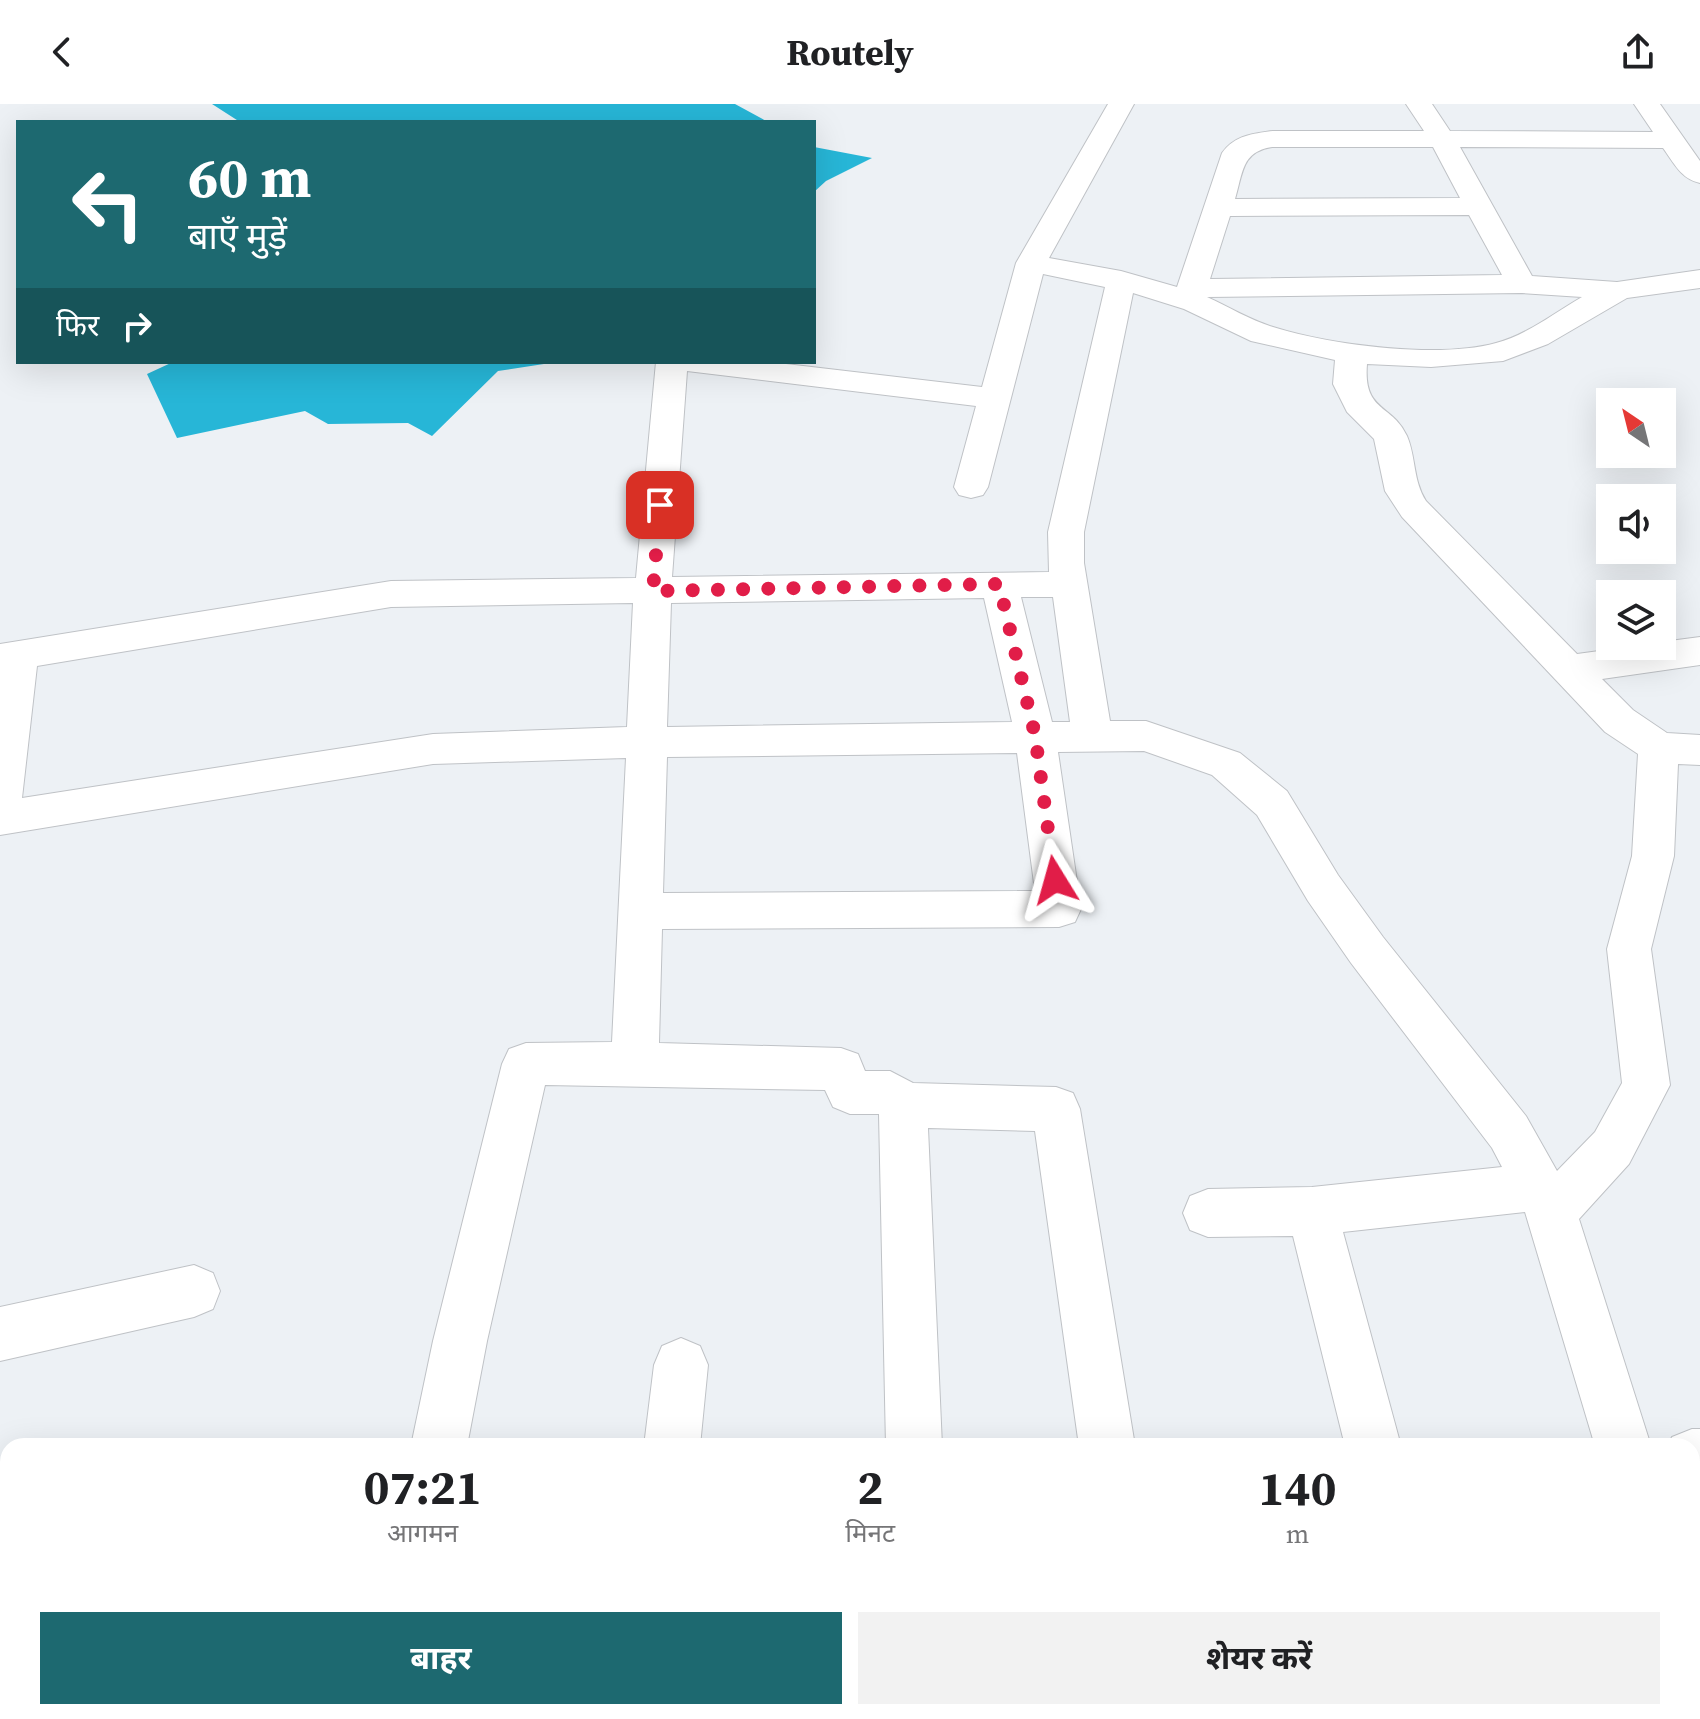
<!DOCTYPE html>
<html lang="hi">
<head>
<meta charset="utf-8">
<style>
	:root { --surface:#fff; --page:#f2f2f2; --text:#202124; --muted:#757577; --accent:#1d6970 }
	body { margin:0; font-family:"Source Serif 4","Noto Sans Devanagari",serif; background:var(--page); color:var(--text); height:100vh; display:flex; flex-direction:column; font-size:30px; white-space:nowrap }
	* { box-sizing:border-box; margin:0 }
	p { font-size:26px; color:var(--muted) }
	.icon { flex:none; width:44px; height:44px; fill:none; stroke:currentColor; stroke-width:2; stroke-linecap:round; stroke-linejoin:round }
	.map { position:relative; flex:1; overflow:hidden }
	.panel { position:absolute; left:0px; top:1334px; width:1700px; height:282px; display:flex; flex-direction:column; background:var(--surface); border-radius:24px 24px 0 0; box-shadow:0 8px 32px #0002 }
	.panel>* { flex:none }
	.top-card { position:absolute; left:16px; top:16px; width:800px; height:244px; border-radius:0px; box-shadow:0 8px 32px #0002; background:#1d6970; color:#fff; overflow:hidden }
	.needle { width:52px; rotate:325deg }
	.tools { position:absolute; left:1596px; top:284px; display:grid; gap:16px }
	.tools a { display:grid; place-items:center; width:80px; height:80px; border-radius:0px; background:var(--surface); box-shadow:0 8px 32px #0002; font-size:40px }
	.pin { position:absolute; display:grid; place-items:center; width:68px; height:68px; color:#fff; margin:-34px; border-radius:16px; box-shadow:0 4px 12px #0006 }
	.me { position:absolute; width:88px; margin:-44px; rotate:352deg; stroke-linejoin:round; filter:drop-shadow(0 0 6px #0008) }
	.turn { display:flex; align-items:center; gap:28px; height:168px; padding:0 40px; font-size:36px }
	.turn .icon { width:104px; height:104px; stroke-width:2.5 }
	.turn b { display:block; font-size:56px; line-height:68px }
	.then { display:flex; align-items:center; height:76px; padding:0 40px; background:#0003; gap:16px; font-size:30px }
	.eta { display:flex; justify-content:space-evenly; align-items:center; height:136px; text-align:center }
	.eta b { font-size:48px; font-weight:700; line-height:56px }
	.action { display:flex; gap:16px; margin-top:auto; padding:16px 40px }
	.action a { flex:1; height:92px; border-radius:0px; background:var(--accent); color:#fff; font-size:32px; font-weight:700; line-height:92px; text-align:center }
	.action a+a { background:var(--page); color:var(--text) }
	header { display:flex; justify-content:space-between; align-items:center; height:104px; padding:0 40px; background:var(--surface); font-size:36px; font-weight:700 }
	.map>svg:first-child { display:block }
</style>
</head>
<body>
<header><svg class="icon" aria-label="back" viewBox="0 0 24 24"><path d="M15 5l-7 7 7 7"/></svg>Routely<svg class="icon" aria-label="share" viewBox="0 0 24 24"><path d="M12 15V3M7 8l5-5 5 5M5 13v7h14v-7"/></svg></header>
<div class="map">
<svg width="1700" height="1615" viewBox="0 0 1700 1615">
	<rect width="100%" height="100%" fill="#edf1f5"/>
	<path fill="#27b6d7" d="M 212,0 L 735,0 L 768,18 L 240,18 Z
		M 814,43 L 872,54 L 826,77 L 814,88 Z
		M 173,258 L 557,258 L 498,267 L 432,332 L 408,319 L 328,320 L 305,307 L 177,334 L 147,270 Z"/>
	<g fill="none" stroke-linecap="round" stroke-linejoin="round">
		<g stroke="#bfc2c6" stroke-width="2">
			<path id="minor" d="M 1108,0 L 1134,0 L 1049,154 L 1121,167 L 1177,183 L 1222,49 C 1235,31 1252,30 1272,27 L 1424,27 L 1406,0 L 1432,0 L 1450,27 L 1653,28 L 1634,0 L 1660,0 L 1700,57 L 1700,79 C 1681,75 1674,59 1663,44 L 1460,43 L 1532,172 L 1617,178 L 1700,166 L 1700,184 L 1627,194 L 1548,240 L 1503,257 L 1431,263 L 1367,260 C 1363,309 1392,299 1407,332 C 1416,353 1413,377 1426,397 L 1577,550 L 1636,542 L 1662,542 L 1662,538 L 1700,533 L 1700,561 L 1602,575 L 1633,606 L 1667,629 L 1700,631 L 1700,661 L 1678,660 L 1674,752 L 1651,845 L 1670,981 L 1629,1060 L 1579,1115 L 1651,1342 L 1595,1342 L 1525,1108 L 1343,1128 L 1401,1342 L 1345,1342 L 1293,1132 L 1208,1133 L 1190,1126 L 1183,1109 L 1190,1092 L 1208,1085 L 1312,1083 L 1502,1063 L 1492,1044 L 1351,859 L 1308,797 L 1257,711 L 1212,671 L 1144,647 L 1058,648 L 1081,805 L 1075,818 L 1059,823 L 662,825 L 659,939 L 841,944 L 858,950 L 865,967 L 890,967 L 913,979 L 1056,983 L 1073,989 L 1080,1005 L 1135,1342 L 1079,1342 L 1035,1027 L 928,1024 L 942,1342 L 886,1342 L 879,1010 L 850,1010 L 833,1003 L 825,986 L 545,981 L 487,1237 L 467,1342 L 411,1342 L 433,1237 L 502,960 L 509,945 L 526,939 L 612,938 L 626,654 L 433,660 L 0,731 L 0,540 L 391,477 L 636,474 L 656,258 L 769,258 L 982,283 L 1016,159 ZM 1272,43 L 1433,43 L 1460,94 L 1235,95 C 1243,69 1241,48 1272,43 ZM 1469,111 L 1502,171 L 1210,175 L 1230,112 ZM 1043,170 L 1105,183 L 1048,428 L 1049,468 L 672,473 L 687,267 L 976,302 L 954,383 L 959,391 L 971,394 L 983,391 L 988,383 ZM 1133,189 L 1184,205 L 1251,237 L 1335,256 L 1333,280 L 1347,308 L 1374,335 L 1385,387 L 1402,413 L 1605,628 L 1638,650 L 1632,752 L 1607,845 L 1622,979 L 1595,1028 L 1557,1067 L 1526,1012 L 1383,833 L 1338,771 L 1287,687 L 1240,649 L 1146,617 L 1110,617 L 1084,459 L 1084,428 ZM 1522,189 L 1582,193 C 1554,209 1527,231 1496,239 C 1439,255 1330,241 1273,223 C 1250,216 1229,203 1207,193 ZM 1021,493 L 1053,493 L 1070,618 L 1052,618 ZM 984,494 L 1012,618 L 667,623 L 671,499 ZM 633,499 L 627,623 L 433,630 L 22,694 L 37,562 L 391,503 ZM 1017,649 L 1035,787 L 663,789 L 667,653 Z
				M 194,1161 L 213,1169 L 220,1187 L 213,1205 L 194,1213 L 0,1257 L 0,1203 Z
				M 681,1234 L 700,1242 L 708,1261 L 700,1342 L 644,1342 L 654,1261 L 662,1242 Z
				M 1692,1325 L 1700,1325 L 1700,1381 L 1692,1381 L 1692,1342 L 1668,1342 L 1672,1333 Z
				M 1692,1531 L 1700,1534 L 1700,1615 L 1679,1608 L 1692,1608 Z
				M 355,1608 L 417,1608 L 415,1615 L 353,1615 Z
				M 615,1608 L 677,1608 L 676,1615 L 614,1615 Z
				M 1114,1608 L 1176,1608 L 1177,1615 L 1115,1615 Z
				M 1397,1608 L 1459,1608 L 1460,1615 L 1398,1615 Z"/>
		</g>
		<use href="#minor" fill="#fff" fill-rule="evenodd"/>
	</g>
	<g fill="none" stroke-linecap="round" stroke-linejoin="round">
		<path stroke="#e11d48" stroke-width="14" stroke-dasharray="0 25.2" d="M 660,401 L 653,487 L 999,480 L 1035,631 L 1055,776"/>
	</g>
</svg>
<div class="tools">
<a><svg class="needle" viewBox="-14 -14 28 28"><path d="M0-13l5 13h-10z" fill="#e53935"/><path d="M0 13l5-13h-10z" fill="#757577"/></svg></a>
<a><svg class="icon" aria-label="sound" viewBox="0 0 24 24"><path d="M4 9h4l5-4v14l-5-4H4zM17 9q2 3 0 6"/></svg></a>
<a><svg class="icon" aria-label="layers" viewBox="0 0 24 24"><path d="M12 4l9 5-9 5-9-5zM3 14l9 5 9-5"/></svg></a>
</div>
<div class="pin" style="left:660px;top:401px;background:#d93025"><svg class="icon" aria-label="arrive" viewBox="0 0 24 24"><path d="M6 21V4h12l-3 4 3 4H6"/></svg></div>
<svg class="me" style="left:1055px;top:776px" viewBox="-20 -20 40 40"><path d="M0-17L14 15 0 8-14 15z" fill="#e11d48" stroke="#fff" stroke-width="4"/></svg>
<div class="top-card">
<div class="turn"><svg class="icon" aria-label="left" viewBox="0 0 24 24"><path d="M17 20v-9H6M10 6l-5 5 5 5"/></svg><div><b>60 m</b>बाएँ मुड़ें</div></div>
<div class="then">फिर<svg class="icon" aria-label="right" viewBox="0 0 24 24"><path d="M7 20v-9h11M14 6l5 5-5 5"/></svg></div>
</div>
<section class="panel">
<div class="eta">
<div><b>07:21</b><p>आगमन</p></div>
<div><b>2</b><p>मिनट</p></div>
<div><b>140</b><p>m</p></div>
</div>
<div class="action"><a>बाहर</a><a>शेयर करें</a></div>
</section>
</div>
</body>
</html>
